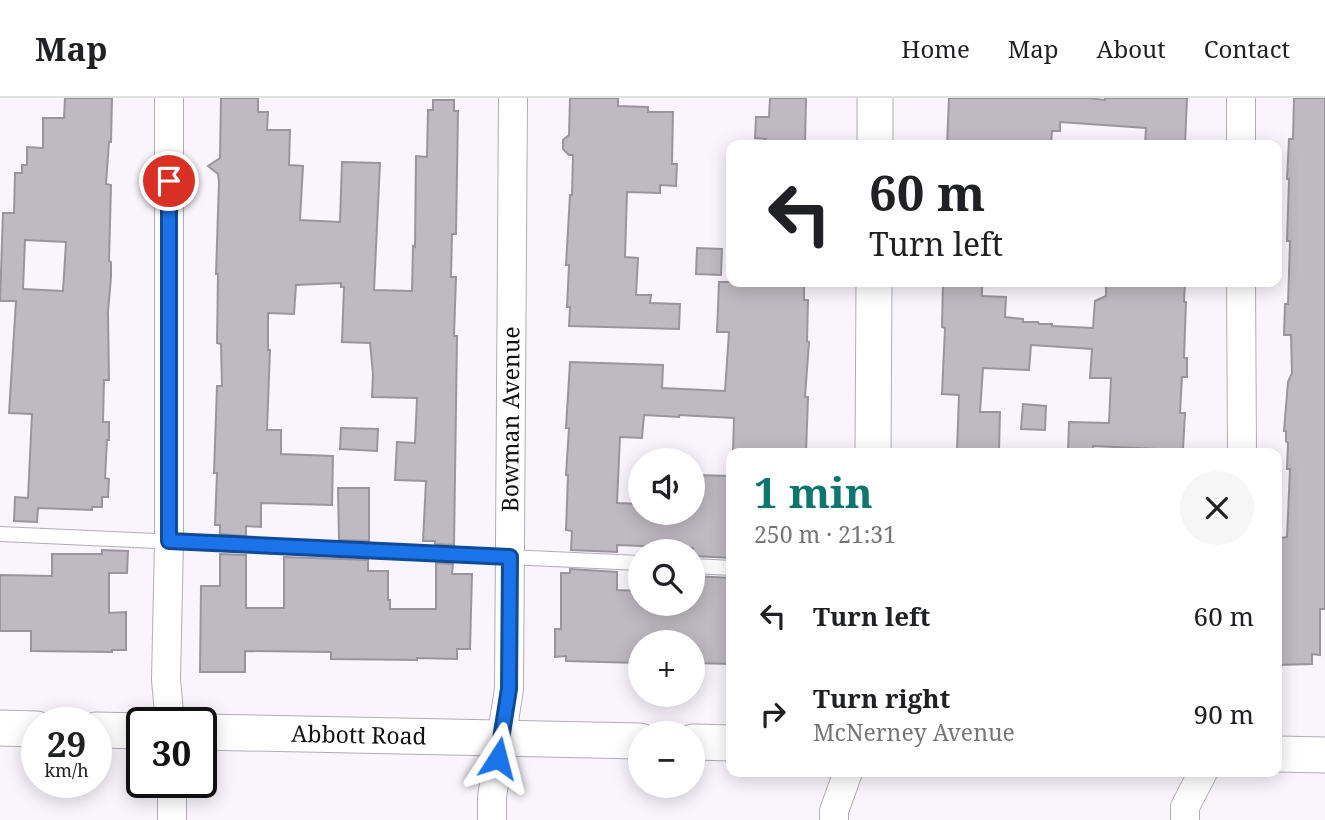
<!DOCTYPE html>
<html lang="en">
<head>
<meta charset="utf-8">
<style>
	:root { --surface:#fff; --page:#f6f6f6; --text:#202124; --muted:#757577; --line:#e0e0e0; --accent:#0f766e }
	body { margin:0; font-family:"Noto Serif",serif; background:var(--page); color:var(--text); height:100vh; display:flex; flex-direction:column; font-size:26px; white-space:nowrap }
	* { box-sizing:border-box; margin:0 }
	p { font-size:23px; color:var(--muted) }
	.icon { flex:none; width:38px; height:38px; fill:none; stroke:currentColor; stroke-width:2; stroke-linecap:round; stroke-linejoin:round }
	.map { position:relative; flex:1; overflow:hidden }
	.sheet { position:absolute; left:726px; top:350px; width:556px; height:329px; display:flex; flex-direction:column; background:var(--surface); border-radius:14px; box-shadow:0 4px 18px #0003 }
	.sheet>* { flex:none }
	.top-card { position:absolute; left:726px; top:42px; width:556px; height:147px; border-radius:14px; box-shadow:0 4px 18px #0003; background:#fff; color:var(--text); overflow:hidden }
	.fabs { position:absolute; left:628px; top:350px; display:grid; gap:14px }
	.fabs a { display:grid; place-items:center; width:77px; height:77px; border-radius:50%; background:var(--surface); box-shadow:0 4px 18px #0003; font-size:35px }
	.speed { position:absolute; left:21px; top:609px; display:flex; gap:14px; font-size:35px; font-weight:700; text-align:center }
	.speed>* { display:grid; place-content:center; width:91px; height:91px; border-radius:50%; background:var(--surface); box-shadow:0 4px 18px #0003; line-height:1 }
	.speed small { font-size:18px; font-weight:400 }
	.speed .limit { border:4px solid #111; border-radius:10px; background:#fff; color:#111 }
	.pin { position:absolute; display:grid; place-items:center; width:60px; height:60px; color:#fff; margin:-30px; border:4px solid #fff; border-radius:50%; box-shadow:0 2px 7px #0007 }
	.me { position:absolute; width:77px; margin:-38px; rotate:9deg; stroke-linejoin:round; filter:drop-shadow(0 0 5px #0008) }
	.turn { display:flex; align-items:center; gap:24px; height:147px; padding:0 28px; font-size:32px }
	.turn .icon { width:91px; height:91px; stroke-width:2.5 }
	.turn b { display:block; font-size:49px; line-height:60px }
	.round { display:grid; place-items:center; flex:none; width:74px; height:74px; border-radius:37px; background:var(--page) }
	.summary { display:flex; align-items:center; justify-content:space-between; height:119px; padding:0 28px }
	h1 { font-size:42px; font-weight:700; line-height:52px; color:var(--accent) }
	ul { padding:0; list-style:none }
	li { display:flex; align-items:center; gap:21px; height:98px; padding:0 28px }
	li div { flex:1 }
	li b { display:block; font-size:26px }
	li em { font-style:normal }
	header { display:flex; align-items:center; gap:42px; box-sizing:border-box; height:98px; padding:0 35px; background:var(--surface); border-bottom:2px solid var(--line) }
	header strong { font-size:33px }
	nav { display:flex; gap:38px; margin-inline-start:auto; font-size:24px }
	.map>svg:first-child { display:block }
</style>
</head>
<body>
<header>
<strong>Map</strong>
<nav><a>Home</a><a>Map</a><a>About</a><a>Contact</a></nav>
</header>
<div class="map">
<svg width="1325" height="722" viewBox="0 0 1325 722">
	<rect width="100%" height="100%" fill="#faf5fd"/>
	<path fill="#bfbac1" stroke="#9a959c" stroke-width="2" fill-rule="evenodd" d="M 65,0 L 112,0 L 111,44 L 109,44 L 106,86 L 111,87 L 109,163 L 111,164 L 111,179 L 108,214 L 109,282 L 104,282 L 103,324 L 109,324 L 109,342 L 107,342 L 105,380 L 109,381 L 108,399 L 102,399 L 102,409 L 92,409 L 92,412 L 38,410 L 37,424 L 14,423 L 15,399 L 28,400 L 32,316 L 9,315 L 16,203 L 0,203 L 3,115 L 14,115 L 15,75 L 22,75 L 22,67 L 27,67 L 27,49 L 43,50 L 43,20 L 64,20 ZM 25,142 L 66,144 L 63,193 L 23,191 Z
		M 221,0 L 258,0 L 258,14 L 268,14 L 267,32 L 290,32 L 289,67 L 303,68 L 300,122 L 340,124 L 342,64 L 380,65 L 374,192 L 412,193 L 413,148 L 415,149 L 416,58 L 427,59 L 428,12 L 433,12 L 433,2 L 454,2 L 454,13 L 458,13 L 456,136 L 452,136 L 451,179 L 456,179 L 454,238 L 457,238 L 454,447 L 435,446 L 435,443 L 423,443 L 426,383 L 395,382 L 397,344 L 415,345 L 417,300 L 372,299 L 373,276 L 370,245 L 342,244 L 344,189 L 341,189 L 341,185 L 296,187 L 294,216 L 268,215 L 268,252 L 270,252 L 267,332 L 281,332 L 281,356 L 333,358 L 332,407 L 261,405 L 261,429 L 246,428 L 246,438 L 220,436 L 220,427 L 215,427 L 217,375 L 214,375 L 217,288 L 222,288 L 221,246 L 217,245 L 218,176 L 216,176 L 219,84 L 218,76 L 208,68 L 220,60 Z
		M 570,0 L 618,0 L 618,8 L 648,9 L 648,14 L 673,14 L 672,66 L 677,66 L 676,88 L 660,87 L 660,95 L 627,94 L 625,159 L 638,160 L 636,197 L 651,197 L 650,205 L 680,206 L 679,231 L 569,228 L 570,209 L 567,209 L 569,167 L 566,167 L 570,97 L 572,97 L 573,57 L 569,57 L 563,51 L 563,42 L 569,37 Z
		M 770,0 L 806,0 L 805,47 L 765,47 L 766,41 L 755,40 L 756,19 L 769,19 Z
		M 949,0 L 1087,0 L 1105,2 L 1105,0 L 1187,0 L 1185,47 L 1145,47 L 1146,30 L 1060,24 L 1060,33 L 1052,33 L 1051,47 L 1023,47 L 1023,44 L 984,43 L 984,47 L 947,47 Z
		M 1294,0 L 1325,0 L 1325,511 L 1320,511 L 1320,557 L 1312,556 L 1312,566 L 1278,567 L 1278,484 L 1279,484 L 1281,440 L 1287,439 L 1290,371 L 1287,371 L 1288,345 L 1286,343 L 1286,333 L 1284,333 L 1288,284 L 1292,275 L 1291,237 L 1284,237 L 1285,206 L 1288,206 L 1290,143 L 1287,143 L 1289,81 L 1287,81 L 1289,41 L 1293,41 Z
		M 697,150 L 722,151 L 721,177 L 696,176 Z
		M 719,184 L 744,184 L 744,186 L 804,188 L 804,202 L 808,202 L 807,243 L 809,244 L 805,299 L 808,299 L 806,355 L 733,355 L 734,320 L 679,317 L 679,319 L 644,317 L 642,340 L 620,339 L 617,405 L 640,406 L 640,415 L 693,415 L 693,377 L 732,378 L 732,460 L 693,458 L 693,450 L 617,447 L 617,454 L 571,452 L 572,433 L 566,432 L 568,377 L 566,377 L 569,330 L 566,330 L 570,264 L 663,267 L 662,290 L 725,293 L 729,234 L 717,234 Z
		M 943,184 L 982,184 L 982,198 L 1006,199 L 1005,219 L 1023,221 L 1023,224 L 1038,224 L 1039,226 L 1052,226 L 1052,228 L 1093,230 L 1095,203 L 1106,198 L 1106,184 L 1185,184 L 1184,204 L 1186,204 L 1184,260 L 1187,260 L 1187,279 L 1182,279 L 1180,315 L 1185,315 L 1183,351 L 1177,352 L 1177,355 L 1156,355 L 1156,351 L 1093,348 L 1093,355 L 1068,355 L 1069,324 L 1109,325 L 1111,280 L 1090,280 L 1092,251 L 1031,247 L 1029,272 L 983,270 L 980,314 L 1000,314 L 999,353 L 957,352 L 959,297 L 942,296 L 945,230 L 942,229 Z
		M 1023,306 L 1046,308 L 1045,332 L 1021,331 Z
		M 341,330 L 378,331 L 377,353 L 340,351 Z
		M 338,390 L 369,390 L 369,443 L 339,442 Z
		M 102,452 L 128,453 L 127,475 L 109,475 L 109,515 L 126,514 L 126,552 L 112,552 L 112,554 L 31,553 L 31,533 L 0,533 L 0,477 L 52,478 L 52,456 L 102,456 Z
		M 220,456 L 246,457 L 246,510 L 284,510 L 284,459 L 368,462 L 368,473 L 388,473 L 388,502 L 390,502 L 390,511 L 436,511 L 436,465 L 453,466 L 452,476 L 472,476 L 470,551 L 457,551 L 457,561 L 417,560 L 417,562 L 331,561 L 331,554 L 245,553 L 245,574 L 200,574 L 201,488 L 220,488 Z
		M 570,471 L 617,474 L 617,492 L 640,493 L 640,506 L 693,506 L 693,478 L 732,480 L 732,566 L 693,565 L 693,544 L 640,544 L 640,565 L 566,563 L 566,558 L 555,559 L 555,531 L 561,531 L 561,475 L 570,475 Z"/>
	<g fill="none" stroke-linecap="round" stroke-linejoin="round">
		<g stroke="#b2adb5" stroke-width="16">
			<path id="service" d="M 0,436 L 640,465
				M 693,468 L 732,470"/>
		</g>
		<g stroke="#b2adb5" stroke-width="30">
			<g id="minor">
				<path d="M 169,0 L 169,443 L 166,582 L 170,625"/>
				<path d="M 1241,0 L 1241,47"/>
				<path d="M 1241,184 L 1242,355"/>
				<path d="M 172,684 L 172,722"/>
				<path id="s1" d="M 492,722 L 492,699 L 509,591 L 513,0"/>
				<path d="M 834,722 L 834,713 L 848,674"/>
				<path d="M 1185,722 L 1185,709 L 1203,674"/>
			</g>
		</g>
		<g stroke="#b2adb5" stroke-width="37">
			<g id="tertiary">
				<path d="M 875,47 L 875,0"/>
				<path d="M 873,355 L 874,184"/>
				<path d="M 0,630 L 37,631"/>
				<path d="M 96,632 L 142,633"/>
				<path id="s2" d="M 201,634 L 640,643"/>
				<path d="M 693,644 L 732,645"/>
				<path d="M 1278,656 L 1325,657"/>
			</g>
		</g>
		<use href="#service" stroke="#fff" stroke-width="14"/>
		<use href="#minor" stroke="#fff" stroke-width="28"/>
		<use href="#tertiary" stroke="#fff" stroke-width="35"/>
	</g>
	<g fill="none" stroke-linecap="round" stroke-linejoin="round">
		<g stroke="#114b97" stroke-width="18">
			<path id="route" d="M 169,83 L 169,443 L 510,459 L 509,591 L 498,660"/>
		</g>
		<use href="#route" stroke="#1a73e8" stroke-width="12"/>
	</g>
	<g text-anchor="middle" stroke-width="5" stroke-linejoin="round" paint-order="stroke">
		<g font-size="23" fill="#121013" stroke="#fff">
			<text dy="8" stroke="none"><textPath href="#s1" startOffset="402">Bowman Avenue</textPath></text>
			<text dy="8" stroke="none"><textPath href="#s2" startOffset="158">Abbott Road</textPath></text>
		</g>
	</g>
</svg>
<div class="fabs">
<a><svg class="icon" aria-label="sound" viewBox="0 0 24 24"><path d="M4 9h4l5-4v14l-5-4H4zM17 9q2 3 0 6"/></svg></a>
<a><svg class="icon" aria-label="search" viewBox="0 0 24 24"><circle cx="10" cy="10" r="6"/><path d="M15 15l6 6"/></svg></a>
<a>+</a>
<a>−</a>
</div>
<div class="speed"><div>29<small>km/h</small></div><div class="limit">30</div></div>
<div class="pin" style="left:169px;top:83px;background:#d93025"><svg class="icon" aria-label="arrive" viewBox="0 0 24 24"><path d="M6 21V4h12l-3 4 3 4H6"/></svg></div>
<svg class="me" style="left:498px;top:660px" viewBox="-20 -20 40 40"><path d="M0-17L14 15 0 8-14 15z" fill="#1a73e8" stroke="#fff" stroke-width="4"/></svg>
<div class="top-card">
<div class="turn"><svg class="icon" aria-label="left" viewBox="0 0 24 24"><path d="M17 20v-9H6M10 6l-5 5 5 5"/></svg><div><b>60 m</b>Turn left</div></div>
</div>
<section class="sheet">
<div class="summary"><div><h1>1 min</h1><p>250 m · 21:31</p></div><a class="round"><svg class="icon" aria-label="close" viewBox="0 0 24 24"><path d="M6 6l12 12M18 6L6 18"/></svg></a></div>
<ul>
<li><svg class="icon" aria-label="left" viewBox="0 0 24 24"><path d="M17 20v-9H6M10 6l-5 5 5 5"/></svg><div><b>Turn left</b></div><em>60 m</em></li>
<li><svg class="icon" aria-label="right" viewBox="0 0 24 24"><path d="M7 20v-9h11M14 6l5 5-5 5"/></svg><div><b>Turn right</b><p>McNerney Avenue</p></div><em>90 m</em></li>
</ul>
</section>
</div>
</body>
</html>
